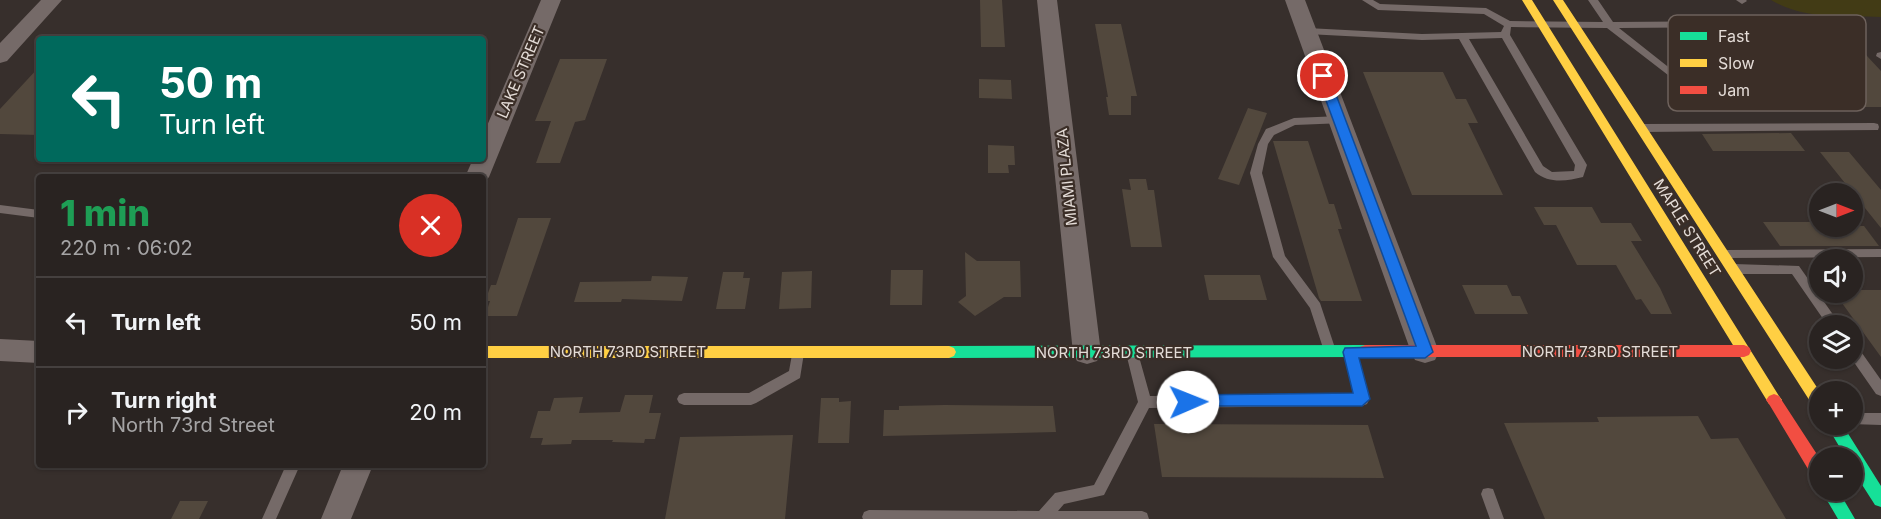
<!DOCTYPE html>
<html lang="en">
<head>
<meta charset="utf-8">
<style>
	:root { --surface:#292321; --page:#312b2a; --text:#f1f3f6; --muted:#a5a4a5; --line:#45403f }
	body { margin:0; font-family:Inter,sans-serif; background:var(--page); color:var(--text); height:100vh; display:flex; flex-direction:column; font-size:22px; white-space:nowrap }
	* { box-sizing:border-box; margin:0 }
	p { font-size:20px; color:var(--muted) }
	.icon { flex:none; width:33px; height:33px; fill:none; stroke:currentColor; stroke-width:2; stroke-linecap:round; stroke-linejoin:round }
	.map { position:relative; flex:1; overflow:hidden }
	.details { position:absolute; left:36px; top:174px; width:450px; height:294px; display:flex; flex-direction:column; background:var(--surface); border-radius:6px; box-shadow:0 2px 4px #0004,0 0 0 2px var(--line) }
	.details>* { flex:none }
	.guide { position:absolute; left:36px; top:36px; width:450px; height:126px; border-radius:6px; box-shadow:0 2px 4px #0004,0 0 0 2px var(--line); background:#00695c; color:#fff; overflow:hidden }
	.needle { width:39px; rotate:90deg }
	.controls { position:absolute; left:1809px; top:183px; display:grid; gap:12px }
	.controls a { display:grid; place-items:center; width:54px; height:54px; border-radius:50%; background:var(--surface); box-shadow:0 2px 4px #0004,0 0 0 2px var(--line); font-size:30px }
	.pin { position:absolute; display:grid; place-items:center; width:51px; height:51px; color:#fff; margin:-26px; border:3px solid #fff; border-radius:50%; box-shadow:0 2px 6px #0007 }
	.me { position:absolute; width:66px; margin:-33px; rotate:89deg; stroke-linejoin:round; filter:drop-shadow(0 0 4px #0008) }
	.turn { display:flex; align-items:center; gap:21px; height:126px; padding:0 24px; font-size:27px }
	.turn .icon { width:78px; height:78px; stroke-width:2.5 }
	.turn b { display:block; font-size:42px; line-height:51px }
	.round { display:grid; place-items:center; flex:none; width:63px; height:63px; border-radius:32px; background:var(--page) }
	.headline { display:flex; align-items:center; justify-content:space-between; height:102px; padding:0 24px }
	h1 { font-size:36px; font-weight:800; line-height:45px; color:#1e9e55 }
	ul { padding:0; list-style:none }
	li { display:flex; align-items:center; gap:18px; height:90px; padding:0 24px; border-top:2px solid var(--line) }
	li div { flex:1 }
	li b { display:block; font-size:22px }
	li em { font-style:normal }
	.map>svg:first-child { display:block }
</style>
</head>
<body>
<div class="map">
<svg width="1881" height="519" viewBox="0 0 1881 519">
	<rect width="100%" height="100%" fill="#372f2c"/>
	<path fill="#423b15" d="M 1771,0 L 1881,0 L 1881,17 C 1843,16 1805,20 1771,0 Z"/>
	<path fill="#52483d" d="M 980,0 L 1002,0 L 1005,47 L 981,47 Z
		M 1095,24 L 1121,24 L 1137,96 L 1131,96 L 1131,115 L 1109,115 L 1106,97 L 1108,97 Z
		M 1779,27 L 1840,27 L 1881,71 L 1881,107 L 1847,107 Z
		M 560,59 L 607,59 L 585,120 L 575,122 L 560,163 L 536,163 L 551,121 L 535,121 Z
		M 39,67 L 39,135 L 0,134 L 0,109 Z
		M 1363,72 L 1443,72 L 1456,99 L 1466,99 L 1478,123 L 1468,123 L 1503,195 L 1412,195 Z
		M 979,79 L 1011,80 L 1012,99 L 979,98 Z
		M 1248,108 L 1267,113 L 1239,185 L 1218,179 Z
		M 1791,133 L 1805,151 L 1713,151 L 1702,134 Z
		M 1273,141 L 1308,141 L 1329,204 L 1334,204 L 1342,229 L 1338,229 L 1362,301 L 1321,301 L 1319,298 Z
		M 988,145 L 1014,146 L 1015,165 L 1008,165 L 1009,173 L 988,173 Z
		M 1820,152 L 1849,152 L 1881,190 L 1881,228 Z
		M 1129,179 L 1146,179 L 1148,190 L 1154,190 L 1162,247 L 1131,247 L 1122,189 L 1131,190 Z
		M 1534,207 L 1592,207 L 1601,223 L 1631,223 L 1642,241 L 1631,241 L 1660,288 L 1672,314 L 1651,314 L 1641,299 L 1636,300 L 1616,265 L 1577,265 L 1556,225 L 1544,225 Z
		M 518,218 L 551,218 L 517,316 L 485,316 L 490,301 L 485,301 L 491,285 L 496,285 Z
		M 1763,222 L 1820,222 L 1820,226 L 1864,226 L 1879,246 L 1780,246 Z
		M 965,252 L 977,261 L 1020,261 L 1021,297 L 1004,297 L 975,316 L 958,302 L 966,296 Z
		M 891,270 L 923,270 L 922,305 L 890,305 Z
		M 812,271 L 811,308 L 779,309 L 782,272 Z
		M 723,272 L 744,272 L 743,278 L 750,278 L 745,309 L 716,309 Z
		M 1204,275 L 1260,275 L 1267,300 L 1209,300 Z
		M 652,276 L 688,277 L 682,301 L 622,299 L 621,302 L 574,302 L 580,282 L 651,281 Z
		M 1462,285 L 1507,285 L 1512,296 L 1520,296 L 1528,314 L 1475,314 Z
		M 1852,290 L 1881,290 L 1881,357 L 1834,292 L 1852,292 Z
		M 625,395 L 653,395 L 649,413 L 661,413 L 655,439 L 645,439 L 644,443 L 612,442 L 613,440 L 572,440 L 571,444 L 541,445 L 543,438 L 530,438 L 538,411 L 550,411 L 554,398 L 583,397 L 579,413 L 620,412 Z
		M 821,398 L 839,398 L 839,402 L 851,401 L 849,443 L 818,443 Z
		M 945,405 L 1053,406 L 1056,432 L 883,436 L 884,410 L 899,410 L 899,406 Z
		M 1698,416 L 1711,439 L 1738,438 L 1786,519 L 1545,519 L 1504,423 L 1599,422 L 1597,417 Z
		M 1154,424 L 1368,425 L 1384,478 L 1162,477 Z
		M 793,435 L 785,519 L 665,519 L 680,437 Z
		M 180,501 L 208,501 L 199,519 L 171,519 Z"/>
	<g fill="none" stroke-linecap="round" stroke-linejoin="round">
		<path fill="#756a68" fill-rule="evenodd" d="M 1362,0 L 1373,0 L 1380,4 L 1486,8 L 1510,21 L 1603,22 L 1588,0 L 1598,0 L 1613,22 L 1749,21 L 1752,22 L 1815,98 L 1810,101 L 1703,102 L 1607,28 L 1511,27 L 1510,35 L 1587,165 L 1583,177 C 1567,181 1549,184 1535,172 L 1459,39 L 1422,40 L 1307,34 L 1302,31 L 1307,28 L 1422,34 L 1501,32 L 1504,26 L 1484,14 L 1378,10 ZM 1746,27 L 1802,95 L 1705,96 L 1619,28 ZM 1502,38 L 1575,165 L 1574,171 L 1552,172 L 1543,166 L 1469,39 Z
			M 1736,0 L 1746,0 L 1747,1 L 1742,4 Z
			M 1881,52 L 1881,59 L 1876,56 L 1877,53 Z
			M 1340,116 L 1345,120 L 1344,123 L 1295,125 L 1274,135 L 1268,144 L 1262,173 L 1285,256 L 1320,303 L 1336,351 L 1335,355 L 1330,356 L 1325,355 L 1324,351 L 1310,308 L 1273,257 L 1250,173 L 1258,144 L 1266,129 L 1294,118 Z
			M 1874,123 L 1878,124 L 1879,127 L 1878,130 L 1642,132 L 1637,128 L 1642,124 Z
			M 0,205 L 39,210 L 39,218 L 0,213 Z
			M 1881,249 L 1881,257 L 1724,258 L 1718,254 L 1724,250 Z
			M 1734,264 L 1799,266 L 1841,326 L 1828,326 L 1792,274 L 1734,274 L 1730,272 L 1728,269 L 1730,266 Z
			M 1852,345 L 1857,346 L 1881,380 L 1881,396 L 1876,394 L 1851,358 L 1852,358 Z
			M 1351,347 L 1356,348 L 1369,400 L 1367,404 L 1362,406 L 1149,408 L 1104,495 L 1064,504 L 1058,511 L 1142,511 L 1147,513 L 1149,519 L 863,519 L 862,517 L 864,512 L 869,510 L 1039,511 L 1055,493 L 1094,485 L 1138,402 L 1126,353 L 1127,349 L 1132,348 L 1137,349 L 1138,353 L 1150,396 L 1354,394 L 1345,352 L 1346,348 Z
			M 798,348 L 803,349 L 804,353 L 800,378 L 756,403 L 751,405 L 684,405 L 679,403 L 677,399 L 679,395 L 684,393 L 749,393 L 789,371 L 793,349 Z
			M 1852,413 L 1881,413 L 1881,425 L 1851,424 Z
			M 286,465 L 300,465 L 276,519 L 262,519 Z
			M 1488,488 L 1493,489 L 1504,519 L 1490,519 L 1481,494 L 1483,489 Z"/>
		<path fill="#756a68" fill-rule="evenodd" d="M 41,0 L 62,0 L 7,61 L 0,63 L 0,43 Z
			M 541,0 L 561,0 L 489,177 L 483,184 L 483,177 L 465,177 L 473,159 L 483,159 L 483,135 Z
			M 1037,0 L 1057,0 L 1101,353 L 1097,361 L 1087,364 L 1077,361 L 1073,353 Z
			M 1285,0 L 1305,0 L 1439,352 L 1435,360 L 1425,363 L 1415,360 L 1411,352 Z
			M 0,339 L 39,341 L 39,363 L 0,361 Z
			M 343,465 L 373,465 L 351,519 L 321,519 Z"/>
		<path fill="#16e098" fill-rule="evenodd" d="M 1365,345 L 1370,347 L 1372,351 L 1370,355 L 1365,357 L 949,358 L 944,356 L 942,352 L 944,348 L 949,346 Z
			M 1826,424 L 1842,424 L 1881,486 L 1881,507 L 1875,505 L 1852,469 L 1852,458 L 1846,458 Z
			M 1821,490 L 1838,490 L 1855,519 L 1838,519 Z"/>
		<path fill="#ffcf43" fill-rule="evenodd" d="M 1522,0 L 1532,0 L 1779,396 L 1782,400 L 1779,404 L 1774,406 L 1769,404 Z
			M 1553,0 L 1563,0 L 1820,392 L 1820,410 L 1815,409 Z
			M 483,346 L 949,346 L 954,348 L 956,352 L 954,356 L 949,358 L 483,358 Z"/>
		<path fill="#f24e42" fill-rule="evenodd" d="M 1365,345 L 1744,345 L 1749,347 L 1751,351 L 1749,355 L 1744,357 L 1365,357 L 1360,355 L 1358,351 L 1360,347 Z
			M 1774,394 L 1779,396 L 1820,459 L 1820,481 L 1814,479 L 1769,404 L 1766,400 L 1769,396 Z"/>
	</g>
	<path fill="#1a73e8" stroke="#114b97" stroke-width="1.5" d="M 1323,72 L 1329,76 L 1433,352 L 1425,358 L 1359,358 L 1370,399 L 1362,406 L 1183,406 L 1181,402 L 1183,397 L 1188,395 L 1353,393 L 1343,352 L 1345,348 L 1416,346 L 1317,76 Z"/>
	<g text-anchor="middle" stroke-width="4.5" stroke-linejoin="round" paint-order="stroke">
		<g font-size="15" fill="#e4dcd7" stroke="#3b2e27">
			<text transform="translate(521 72) rotate(-67)" y="5">LAKE STREET</text>
			<text transform="translate(1067 177) rotate(-96)" y="5">MIAMI PLAZA</text>
			<text transform="translate(1687 228) rotate(58)" y="5">MAPLE STREET</text>
			<text x="628" y="357">NORTH 73RD STREET</text>
			<text x="1600" y="357">NORTH 73RD STREET</text>
			<text x="1114" y="358">NORTH 73RD STREET</text>
		</g>
	</g>
	<rect x="1668" y="15" width="198" height="96" rx="9" fill="#3b2e27" stroke="#6e625c" stroke-width="1.5"/>
	<rect x="1680" y="32" width="27" height="8" fill="#16e098"/>
	<rect x="1680" y="59" width="27" height="8" fill="#ffcf43"/>
	<rect x="1680" y="86" width="27" height="8" fill="#f24e42"/>
	<g font-size="16" fill="#e4dcd7">
		<text x="1718" y="42">Fast</text>
		<text x="1718" y="69">Slow</text>
		<text x="1718" y="96">Jam</text>
	</g>
</svg>
<div class="controls">
<a><svg class="needle" viewBox="-14 -14 28 28"><path d="M0-13l5 13h-10z" fill="#e53935"/><path d="M0 13l5-13h-10z" fill="#a5a4a5"/></svg></a>
<a><svg class="icon" aria-label="sound" viewBox="0 0 24 24"><path d="M4 9h4l5-4v14l-5-4H4zM17 9q2 3 0 6"/></svg></a>
<a><svg class="icon" aria-label="layers" viewBox="0 0 24 24"><path d="M12 4l9 5-9 5-9-5zM3 14l9 5 9-5"/></svg></a>
<a>+</a>
<a>−</a>
</div>
<div class="pin" style="left:1323px;top:76px;background:#d93025"><svg class="icon" aria-label="arrive" viewBox="0 0 24 24"><path d="M6 21V4h12l-3 4 3 4H6"/></svg></div>
<svg class="me" style="left:1188px;top:402px" viewBox="-20 -20 40 40"><circle r="19" fill="#fff"/><path d="M0-13L10 11 0 6-10 11z" fill="#1a73e8"/></svg>
<div class="guide">
<div class="turn"><svg class="icon" aria-label="left" viewBox="0 0 24 24"><path d="M17 20v-9H6M10 6l-5 5 5 5"/></svg><div><b>50 m</b>Turn left</div></div>
</div>
<section class="details">
<div class="headline"><div><h1>1 min</h1><p>220 m · 06:02</p></div><a class="round" style="background:#d93025;color:#fff"><svg class="icon" aria-label="close" viewBox="0 0 24 24"><path d="M6 6l12 12M18 6L6 18"/></svg></a></div>
<ul>
<li><svg class="icon" aria-label="left" viewBox="0 0 24 24"><path d="M17 20v-9H6M10 6l-5 5 5 5"/></svg><div><b>Turn left</b></div><em>50 m</em></li>
<li><svg class="icon" aria-label="right" viewBox="0 0 24 24"><path d="M7 20v-9h11M14 6l5 5-5 5"/></svg><div><b>Turn right</b><p>North 73rd Street</p></div><em>20 m</em></li>
</ul>
</section>
</div>
</body>
</html>
